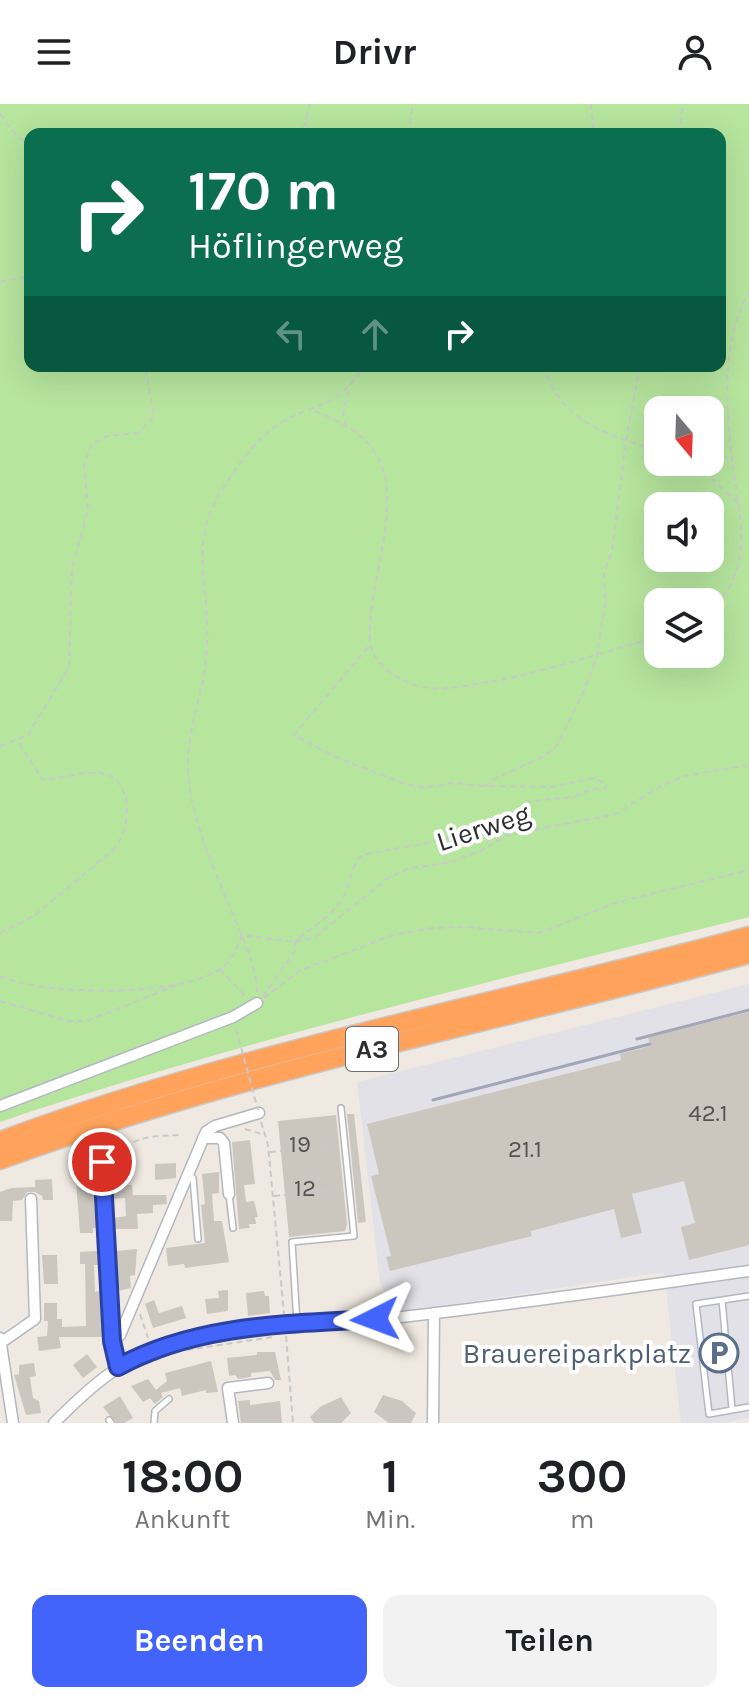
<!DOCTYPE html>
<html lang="de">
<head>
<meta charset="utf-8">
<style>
	:root { --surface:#fff; --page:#f2f2f2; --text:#202124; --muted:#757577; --accent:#4264fb }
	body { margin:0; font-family:Karla,sans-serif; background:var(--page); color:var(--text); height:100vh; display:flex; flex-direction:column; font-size:30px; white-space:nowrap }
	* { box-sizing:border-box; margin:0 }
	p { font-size:26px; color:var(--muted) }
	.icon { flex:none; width:44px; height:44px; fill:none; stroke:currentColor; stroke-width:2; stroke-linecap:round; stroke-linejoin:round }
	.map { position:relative; height:1319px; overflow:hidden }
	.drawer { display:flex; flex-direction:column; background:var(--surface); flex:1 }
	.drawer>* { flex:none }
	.guide { position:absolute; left:24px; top:24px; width:702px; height:244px; border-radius:16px; box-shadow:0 8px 32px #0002; background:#0b6e4f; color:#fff; overflow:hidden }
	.needle { width:52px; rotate:161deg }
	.tools { position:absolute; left:644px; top:292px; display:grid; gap:16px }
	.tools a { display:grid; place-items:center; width:80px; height:80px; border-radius:16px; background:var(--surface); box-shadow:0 8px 32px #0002; font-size:40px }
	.pin { position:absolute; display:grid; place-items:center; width:68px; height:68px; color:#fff; margin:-34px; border:4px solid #fff; border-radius:50%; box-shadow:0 2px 8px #0007 }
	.me { position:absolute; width:88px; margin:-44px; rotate:267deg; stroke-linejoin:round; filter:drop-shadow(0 0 6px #0008) }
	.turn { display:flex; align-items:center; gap:28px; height:168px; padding:0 32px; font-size:36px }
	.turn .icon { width:104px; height:104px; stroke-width:2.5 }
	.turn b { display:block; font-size:56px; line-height:68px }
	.lanes { display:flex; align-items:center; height:76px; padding:0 32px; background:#0003; justify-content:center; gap:40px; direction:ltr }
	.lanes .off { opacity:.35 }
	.eta { display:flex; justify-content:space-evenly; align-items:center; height:136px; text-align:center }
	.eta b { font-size:48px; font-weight:700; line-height:56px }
	.button { display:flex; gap:16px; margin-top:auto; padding:16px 32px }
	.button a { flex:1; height:92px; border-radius:16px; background:var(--accent); color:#fff; font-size:32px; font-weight:700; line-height:92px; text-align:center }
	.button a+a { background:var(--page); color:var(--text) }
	header { display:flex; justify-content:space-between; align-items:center; height:104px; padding:0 32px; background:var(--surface); font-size:36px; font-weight:700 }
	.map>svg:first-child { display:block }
</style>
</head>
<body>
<header><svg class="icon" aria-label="menu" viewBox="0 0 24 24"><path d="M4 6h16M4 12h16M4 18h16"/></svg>Drivr<svg class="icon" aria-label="person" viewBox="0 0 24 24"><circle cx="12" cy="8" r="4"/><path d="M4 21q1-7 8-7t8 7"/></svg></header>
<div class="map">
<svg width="749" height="1319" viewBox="0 0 749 1319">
	<rect width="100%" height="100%" fill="#efe9e1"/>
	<path fill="#e3e1e8" d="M 749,880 L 749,1314 L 725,1319 L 681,1319 L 664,1168 L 397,1209 L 380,1179 L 357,978 Z"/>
	<path fill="#b6e59e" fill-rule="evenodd" d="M 0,0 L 749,0 L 749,813 C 498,876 245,935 0,1018 ZM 30,30 L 720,30 L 720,262 L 30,262 ZM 658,306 L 710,306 L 710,358 L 658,358 ZM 658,402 L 710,402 L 710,454 L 658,454 ZM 658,498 L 710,498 L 710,550 L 658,550 Z"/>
	<path fill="#cbc7bf" d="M 749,908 L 749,1141 L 689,1156 L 681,1123 L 695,1119 L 684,1077 L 632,1090 L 642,1129 L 621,1134 L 614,1105 L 531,1127 L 532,1132 L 390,1167 L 386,1153 L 391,1152 L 371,1072 L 379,1070 L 367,1020 L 621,956 L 620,950 L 650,942 L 648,933 Z
		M 347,1010 L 354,1010 L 366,1118 L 358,1119 Z
		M 336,1011 L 347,1120 L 345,1127 L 289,1133 L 278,1017 Z
		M 250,1036 L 255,1080 L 244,1081 L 246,1098 L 254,1097 L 258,1113 L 255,1113 L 256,1120 L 249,1120 L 250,1124 L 239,1125 L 232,1038 Z
		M 176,1059 L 176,1074 L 155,1076 L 155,1060 Z
		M 219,1068 L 219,1089 L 212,1090 L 214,1117 L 222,1117 L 229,1158 L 185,1164 L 184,1160 L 168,1162 L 166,1144 L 205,1139 L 201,1101 L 205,1100 L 202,1070 Z
		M 122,1071 L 123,1081 L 132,1081 L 133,1091 L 166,1091 L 167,1100 L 153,1101 L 153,1109 L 137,1110 L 138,1125 L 115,1125 L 114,1114 L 126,1112 L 125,1094 L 112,1095 L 111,1082 L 113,1072 Z
		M 52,1075 L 53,1096 L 43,1096 L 42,1092 L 35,1088 L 27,1088 L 22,1096 L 13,1097 L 12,1117 L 0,1117 L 0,1088 L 11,1084 L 35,1083 L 35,1076 Z
		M 92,1076 L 96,1124 L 93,1124 L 93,1129 L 80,1129 L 76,1077 Z
		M 137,1145 L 135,1171 L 130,1172 L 131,1184 L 118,1187 L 115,1147 Z
		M 98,1147 L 98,1161 L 94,1161 L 95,1188 L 100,1187 L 102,1233 L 59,1233 L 61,1244 L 39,1247 L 37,1233 L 47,1232 L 48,1217 L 44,1217 L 44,1199 L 57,1199 L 57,1215 L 62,1215 L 62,1223 L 86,1222 L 85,1160 L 80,1160 L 80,1148 Z
		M 42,1151 L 57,1151 L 58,1180 L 44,1180 Z
		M 228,1186 L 228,1207 L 207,1210 L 205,1195 L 219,1194 L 218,1187 Z
		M 264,1187 L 265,1192 L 269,1192 L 270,1209 L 248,1212 L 246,1189 Z
		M 154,1196 L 159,1209 L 182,1202 L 186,1214 L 153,1224 L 145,1200 Z
		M 257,1248 L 275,1248 L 281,1276 L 275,1276 L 270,1267 L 251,1269 L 251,1273 L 238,1275 L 235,1271 L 229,1272 L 227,1254 L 257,1251 Z
		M 87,1250 L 97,1263 L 83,1274 L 73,1261 Z
		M 211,1257 L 218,1288 L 206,1289 L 206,1286 L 182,1292 L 180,1284 L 161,1289 L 163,1293 L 155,1300 L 150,1294 L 143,1298 L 131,1282 L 148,1275 L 156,1286 L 167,1277 L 165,1269 Z
		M 34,1259 L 36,1272 L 30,1273 L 33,1294 L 39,1297 L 41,1309 L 26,1311 L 14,1271 L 19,1270 L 19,1261 Z
		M 383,1291 L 402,1297 L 416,1309 L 411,1319 L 389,1319 L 374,1308 Z
		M 120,1292 L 133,1314 L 124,1319 L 116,1319 L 103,1303 Z
		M 341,1293 L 351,1309 L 341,1319 L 314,1319 L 310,1313 L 320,1303 Z
		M 250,1296 L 250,1301 L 280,1297 L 282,1319 L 241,1319 L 238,1297 Z"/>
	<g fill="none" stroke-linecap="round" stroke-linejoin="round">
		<g stroke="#b4b7c1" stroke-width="8">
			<path id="lane" d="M 189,1070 L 193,1074 L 198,1135
				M 229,1090 L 233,1124
				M 749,1192 L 696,1200 L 709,1310 L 749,1303
				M 722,1196 L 732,1305
				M 297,1219 L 292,1138 L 354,1132 L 341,1004
				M 109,1316 L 111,1319
				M 154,1319 L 155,1307 L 169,1295"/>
		</g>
		<g stroke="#b4b7c1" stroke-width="13">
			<path id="street" d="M 0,1002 L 233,913 L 257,899
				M 203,1034 L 220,1034 L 224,1039 L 229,1090
				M 102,1058 L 112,1237 L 118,1263
				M 0,1234 L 13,1319
				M 112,1237 L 120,1231 L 206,1028 L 215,1022 L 259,1009
				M 2,1238 L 35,1215 L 31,1095
				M 54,1319 C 84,1289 115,1260 155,1244 C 227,1217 308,1222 383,1215 C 505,1202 627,1184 749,1167
				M 233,1319 L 228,1284 L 268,1279
				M 433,1319 L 434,1209"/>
		</g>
		<g stroke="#c9c9c9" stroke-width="21">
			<path id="highway" d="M 0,1037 C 243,946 500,900 749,832
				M 0,1056 C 244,966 499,918 749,850"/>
		</g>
		<path stroke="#c9c9c9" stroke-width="2" stroke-dasharray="6 4" stroke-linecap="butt" d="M 591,0 L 594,30
			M 0,10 L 18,33 L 30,40
			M 296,30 L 305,21 L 310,0
			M 408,30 L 413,0
			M 679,30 L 683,0
			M 0,178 L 30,172
			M 544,262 C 559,316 609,333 658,346
			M 315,307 C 337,317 360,326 374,347 C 408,394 365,484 370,538 C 372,562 406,582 428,584 C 448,586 469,581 488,578 C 547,568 601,548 658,533
			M 346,322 L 343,308 L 349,286
			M 686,358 L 703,367 L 738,399
			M 710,508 C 718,499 727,489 732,478 C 749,442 738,400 733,363 C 726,307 720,238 749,188
			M 368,543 L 294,631 L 336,653 L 405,680 L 425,684 L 452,679 L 484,682
			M 0,642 L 28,631 L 69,563 L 72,464 L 88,406 L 84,361 L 91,341 L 107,332 L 138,329 L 154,313 L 145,262
			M 0,829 L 34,812 L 113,746 C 131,727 136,674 100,669 C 82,667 61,675 43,676 L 18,638
			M 220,865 L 246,893
			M 0,872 C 46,892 176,893 218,866 C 232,857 236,846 242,831 L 295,838 L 315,833 L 388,774 L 410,764 L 447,759 L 478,748 L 508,731 L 616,710 L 661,682 L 685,672 L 749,661
			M 257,888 C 256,858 240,828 229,802 C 216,770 202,738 194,705 C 176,635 203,608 207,544 C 211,489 188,442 219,391 C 233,368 251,341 272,325 C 311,295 332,312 364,262
			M 263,892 L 295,847 L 295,838 C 309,825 329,814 340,798 C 351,783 349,764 362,751 L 443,736 L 497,712 L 516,708 L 531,697 L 574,693 L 592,685 L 606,684 L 606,680 L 594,674 L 550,683 L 485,682 L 496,674 L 541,654 L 556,643 L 584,587 L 597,552 L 605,501 L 604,468 L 612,447 L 626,337 L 640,262
			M 264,894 L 299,867 L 393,831 L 432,824 L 463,823 L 539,829 L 618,798 L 749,766
			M 0,897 L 69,917 L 87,917 L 182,879
			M 261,1018 L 268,1041 L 284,1210
			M 245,1025 L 265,1031
			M 270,1048 L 335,1042
			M 111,1058 C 119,1053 120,1050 126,1044 C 137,1031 164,1032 179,1031
			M 274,1092 L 343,1085
			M 140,1210 L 148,1234
			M 286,1232 L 293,1319
			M 187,1246 L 272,1233
			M 146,1260 L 166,1252"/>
		<use href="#lane" stroke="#fff" stroke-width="5"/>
		<use href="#street" stroke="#fff" stroke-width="10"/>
		<use href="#highway" stroke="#ffa35c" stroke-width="18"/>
		<path stroke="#a3a6b8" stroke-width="3" d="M 637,935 L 749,906
			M 433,996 L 650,940"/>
		<path stroke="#c9c9c9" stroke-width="2" stroke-dasharray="6 4" stroke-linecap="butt" d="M 236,925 L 258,1006"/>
	</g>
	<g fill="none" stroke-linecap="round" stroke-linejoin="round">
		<g stroke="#2b41a3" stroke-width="20">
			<path id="route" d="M 102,1058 L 112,1237 L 118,1263 C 196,1220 288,1220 375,1215"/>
		</g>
		<use href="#route" stroke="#4264fb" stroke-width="14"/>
	</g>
	<defs>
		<g id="parking-ring" transform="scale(2)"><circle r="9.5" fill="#fff" stroke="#5c6f8a" stroke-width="1.5"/><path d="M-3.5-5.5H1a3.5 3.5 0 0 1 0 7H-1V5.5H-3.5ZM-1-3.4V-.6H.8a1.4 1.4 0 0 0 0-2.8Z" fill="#5c6f8a"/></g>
	</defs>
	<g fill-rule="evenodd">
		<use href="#parking-ring" x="719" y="1249"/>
	</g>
	<g text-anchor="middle" stroke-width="8" stroke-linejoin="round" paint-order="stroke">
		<g font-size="24" fill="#555452">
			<text x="708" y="1017">42.1</text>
			<text x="300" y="1048">19</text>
			<text x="525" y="1053">21.1</text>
			<text x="305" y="1092">12</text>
		</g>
		<rect fill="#fff" stroke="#6d6d6d" stroke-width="2" x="346" y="923" width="52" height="44" rx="6"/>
		<g font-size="26" font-weight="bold" fill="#2e2e2e">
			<text x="372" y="954">A3</text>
		</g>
		<g font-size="28" fill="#2e2e2e" stroke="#fff">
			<text transform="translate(483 723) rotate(-18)" y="10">Lierweg</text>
		</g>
		<g font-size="28" fill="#4e5e75" stroke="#fff" text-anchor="end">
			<text x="691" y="1259">Brauereiparkplatz</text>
		</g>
	</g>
</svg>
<div class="tools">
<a><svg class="needle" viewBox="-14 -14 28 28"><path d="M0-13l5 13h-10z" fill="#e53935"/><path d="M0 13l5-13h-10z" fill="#757577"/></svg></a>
<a><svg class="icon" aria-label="sound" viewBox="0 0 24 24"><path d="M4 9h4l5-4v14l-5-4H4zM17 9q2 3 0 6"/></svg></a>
<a><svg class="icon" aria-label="layers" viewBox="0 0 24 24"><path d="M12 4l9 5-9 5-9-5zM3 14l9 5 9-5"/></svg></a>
</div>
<div class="pin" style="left:102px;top:1058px;background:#d93025"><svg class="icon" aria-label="arrive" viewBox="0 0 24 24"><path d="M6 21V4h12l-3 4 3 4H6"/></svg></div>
<svg class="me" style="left:375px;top:1215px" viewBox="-20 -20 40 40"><path d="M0-17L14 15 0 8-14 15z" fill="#4264fb" stroke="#fff" stroke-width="4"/></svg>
<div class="guide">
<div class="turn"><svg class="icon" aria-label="right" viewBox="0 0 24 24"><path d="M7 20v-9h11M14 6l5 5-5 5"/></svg><div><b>170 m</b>Höflingerweg</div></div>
<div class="lanes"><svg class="icon off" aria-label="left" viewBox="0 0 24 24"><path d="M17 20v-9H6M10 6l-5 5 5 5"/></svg><svg class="icon off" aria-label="ahead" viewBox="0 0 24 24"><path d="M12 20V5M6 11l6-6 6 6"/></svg><svg class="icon" aria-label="right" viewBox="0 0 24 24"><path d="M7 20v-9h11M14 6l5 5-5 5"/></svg></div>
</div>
</div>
<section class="drawer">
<div class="eta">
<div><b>18:00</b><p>Ankunft</p></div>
<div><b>1</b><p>Min.</p></div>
<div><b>300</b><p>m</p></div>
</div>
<div class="button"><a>Beenden</a><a>Teilen</a></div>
</section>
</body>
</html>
